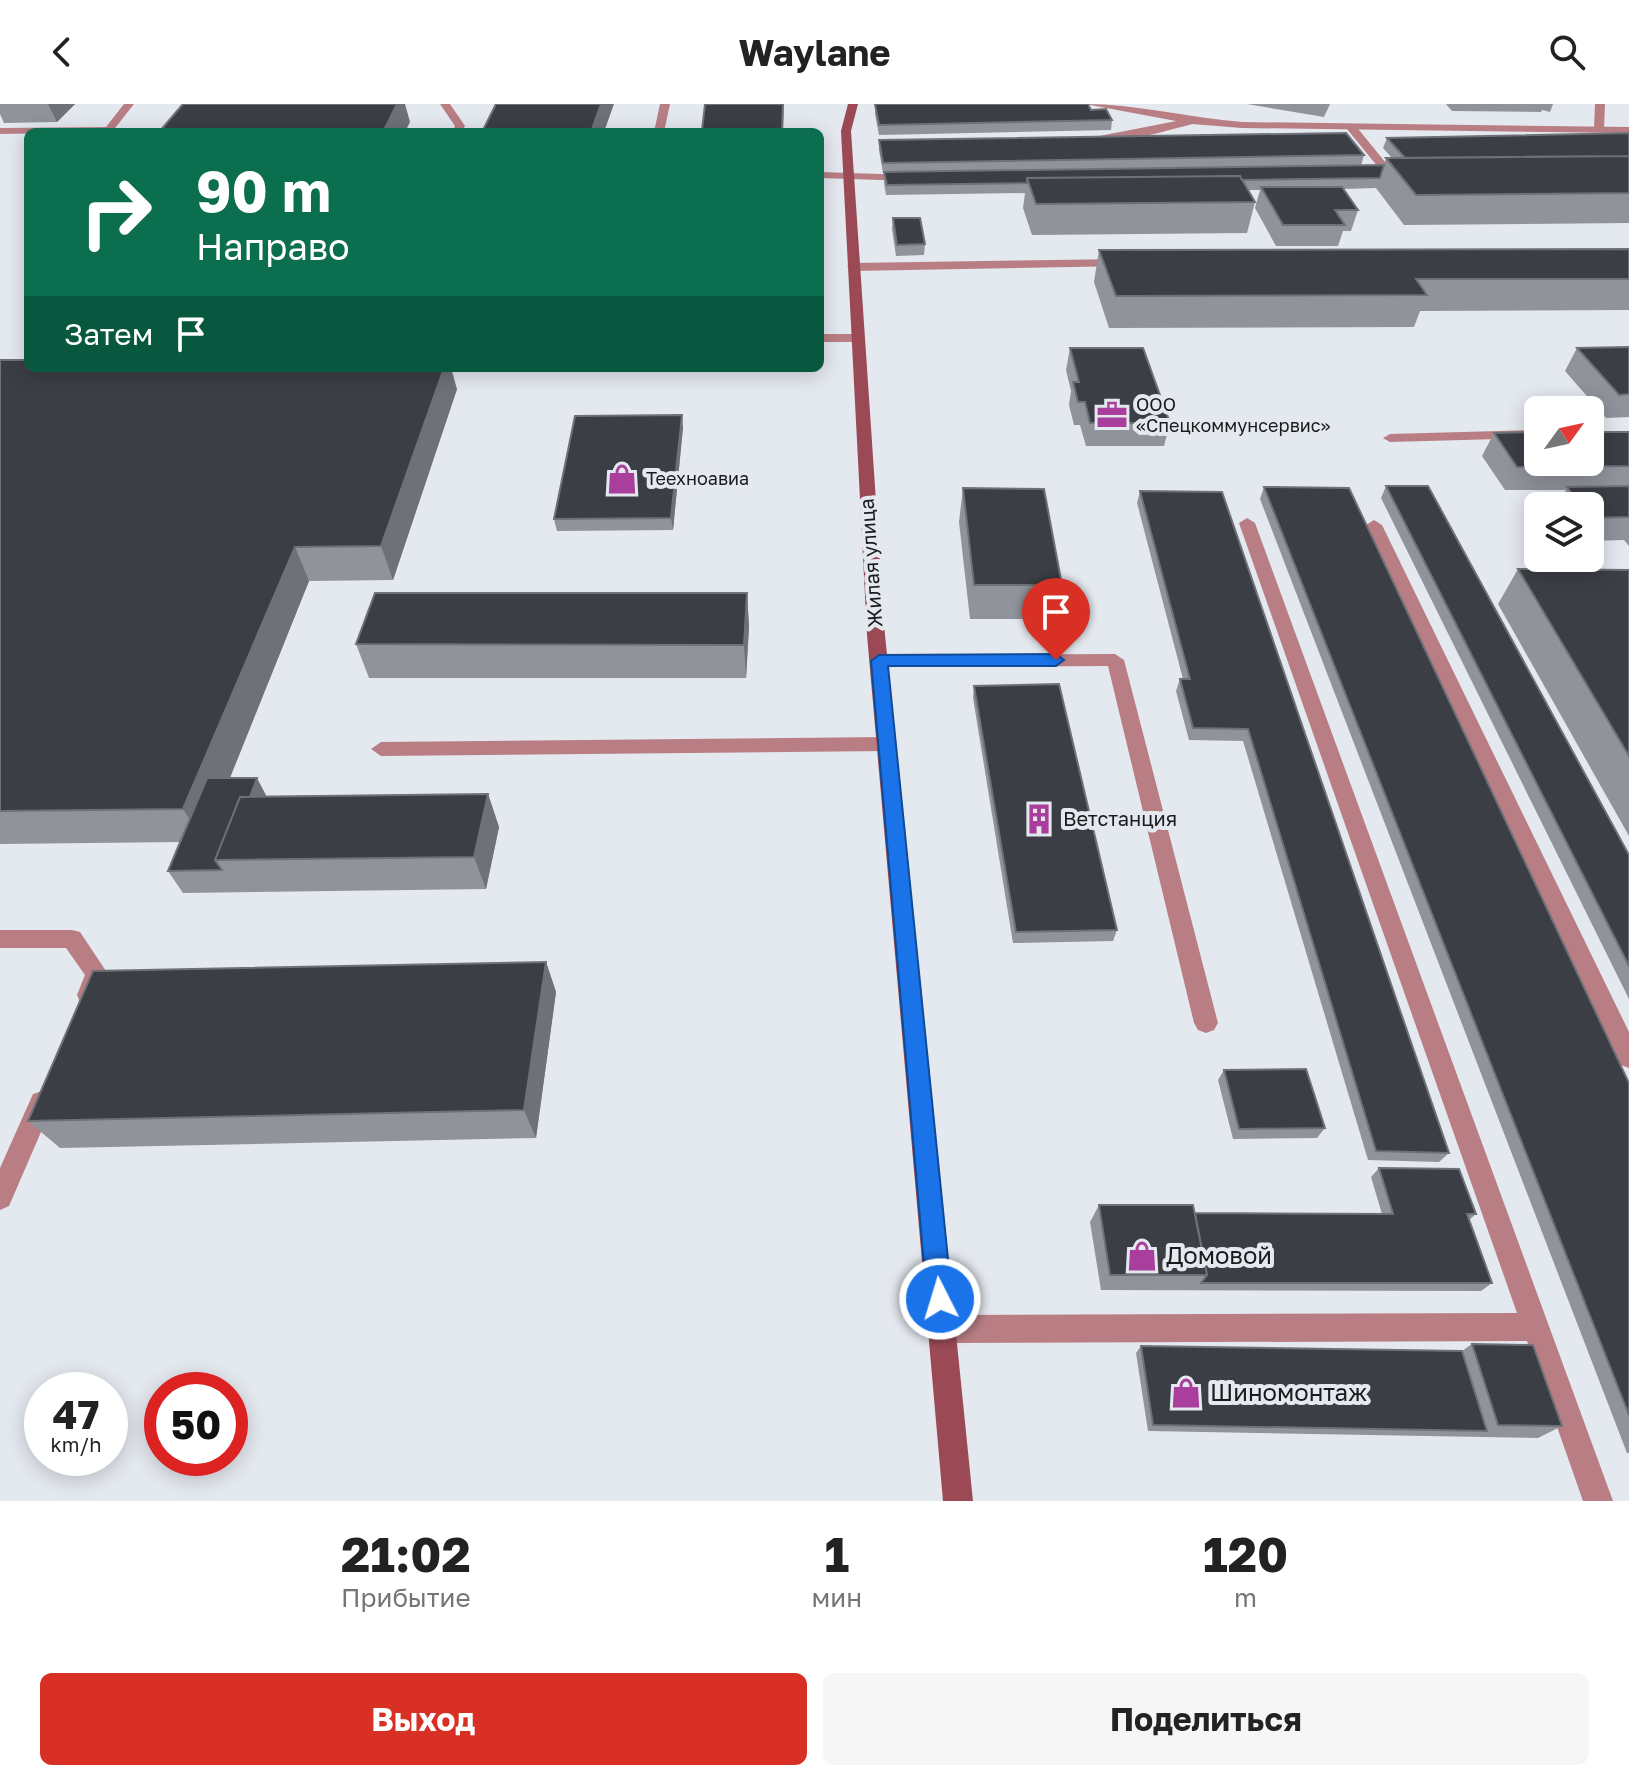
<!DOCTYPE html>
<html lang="ru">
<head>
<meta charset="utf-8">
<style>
	:root { --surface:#fff; --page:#f6f6f6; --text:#222; --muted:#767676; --accent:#d93025 }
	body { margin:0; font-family:"Golos Text",sans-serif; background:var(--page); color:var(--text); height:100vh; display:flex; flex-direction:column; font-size:30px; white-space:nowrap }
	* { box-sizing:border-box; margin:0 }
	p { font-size:26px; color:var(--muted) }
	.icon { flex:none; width:44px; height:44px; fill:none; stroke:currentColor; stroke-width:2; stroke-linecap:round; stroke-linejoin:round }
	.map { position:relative; height:1397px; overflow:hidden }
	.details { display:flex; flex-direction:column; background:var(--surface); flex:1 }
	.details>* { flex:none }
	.guide { position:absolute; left:24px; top:24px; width:800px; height:244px; border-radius:12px; box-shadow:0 4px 20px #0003; background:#0b6e4f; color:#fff; overflow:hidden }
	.needle { width:52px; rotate:57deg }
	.fabs { position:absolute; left:1524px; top:292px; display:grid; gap:16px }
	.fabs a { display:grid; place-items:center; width:80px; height:80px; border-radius:12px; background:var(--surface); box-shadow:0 4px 20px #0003; font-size:40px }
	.speed { position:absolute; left:24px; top:1268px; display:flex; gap:16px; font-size:40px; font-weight:700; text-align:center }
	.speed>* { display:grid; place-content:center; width:104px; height:104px; border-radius:50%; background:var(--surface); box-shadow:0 4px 20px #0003; line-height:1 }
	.speed small { font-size:20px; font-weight:400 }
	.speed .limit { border:12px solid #d22; background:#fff; color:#111 }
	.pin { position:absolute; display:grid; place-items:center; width:68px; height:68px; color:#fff; margin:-82px -34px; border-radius:50% 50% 50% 0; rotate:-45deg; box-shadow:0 0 8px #0007 }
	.pin .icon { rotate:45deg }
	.me { position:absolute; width:88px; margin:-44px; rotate:355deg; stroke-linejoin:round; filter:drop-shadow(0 0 6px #0008) }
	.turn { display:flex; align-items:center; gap:28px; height:168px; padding:0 40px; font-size:36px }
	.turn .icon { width:104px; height:104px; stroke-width:2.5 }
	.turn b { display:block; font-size:56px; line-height:68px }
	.then { display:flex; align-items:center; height:76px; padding:0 40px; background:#0003; gap:16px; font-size:30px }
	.eta { display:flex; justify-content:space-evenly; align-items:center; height:136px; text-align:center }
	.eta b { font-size:48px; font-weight:700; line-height:56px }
	.action { display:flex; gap:16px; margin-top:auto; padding:16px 40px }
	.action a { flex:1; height:92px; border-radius:12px; background:var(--accent); color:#fff; font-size:32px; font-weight:700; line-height:92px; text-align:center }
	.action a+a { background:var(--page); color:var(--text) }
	header { display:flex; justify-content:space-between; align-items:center; height:104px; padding:0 40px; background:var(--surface); font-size:36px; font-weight:700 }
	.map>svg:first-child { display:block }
</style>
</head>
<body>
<header><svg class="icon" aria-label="back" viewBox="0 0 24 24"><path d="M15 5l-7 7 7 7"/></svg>Waylane<svg class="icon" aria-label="search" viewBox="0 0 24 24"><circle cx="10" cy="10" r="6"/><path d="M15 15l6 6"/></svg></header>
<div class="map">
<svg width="1629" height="1397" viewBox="0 0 1629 1397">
	<rect width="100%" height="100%" fill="#e4e8ef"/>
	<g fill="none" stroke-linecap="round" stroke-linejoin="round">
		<path fill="#b87e84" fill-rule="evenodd" d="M 124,0 L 134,0 L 112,28 L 0,30 L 0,24 L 106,23 Z
			M 440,0 L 450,0 L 465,22 L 462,28 L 452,28 L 455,22 Z
			M 660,0 L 670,0 L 664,28 L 654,28 Z
			M 1595,0 L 1605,0 L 1604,25 L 1599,28 L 1594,25 Z
			M 1192,14 L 1196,15 L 1196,19 C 1173,25 1107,45 1089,34 Z
			M 1347,21 L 1355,21 L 1390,64 L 1390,68 L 1362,68 L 1362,64 L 1378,63 L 1347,25 Z
			M 820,68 L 910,71 L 916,74 L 910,77 L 820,74 Z
			M 1124,155 L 1128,156 L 1128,162 L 853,167 L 847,163 L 853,159 Z
			M 820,230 L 856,230 L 863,234 L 856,238 L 820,238 Z
			M 1538,326 L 1538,334 L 1390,338 L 1383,334 L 1390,330 Z
			M 1247,414 L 1255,419 L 1613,1397 L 1583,1397 L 1527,1237 L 943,1239 L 933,1235 L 929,1225 L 933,1215 L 943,1211 L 1517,1209 L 1239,419 Z
			M 1374,416 L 1382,421 L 1629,928 L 1629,964 L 1621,961 L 1366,421 Z
			M 1115,550 L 1124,556 L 1218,919 L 1214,926 L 1206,929 L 1198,926 L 1194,919 L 1108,562 L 879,563 L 870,557 L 879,551 Z
			M 887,633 L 897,640 L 887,647 L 381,652 L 371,645 L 381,638 Z
			M 0,826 L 72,826 L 80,828 L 108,870 L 96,898 L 88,901 L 80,898 L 77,891 L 85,871 L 66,844 L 0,844 Z
			M 42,987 L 51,990 L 54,998 L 9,1102 L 0,1106 L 0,1064 L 33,990 Z"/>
		<path fill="#b87e84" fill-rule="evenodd" d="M 1085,0 C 1137,0 1190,14 1242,18 L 1629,23 L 1629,29 L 1242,24 L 1192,20 Z"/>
		<path fill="#9b4a55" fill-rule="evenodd" d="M 848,0 L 858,0 L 851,27 L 885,531 L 973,1397 L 943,1397 L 867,531 L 841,27 Z"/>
	</g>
	<path fill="#90939a" d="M 0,0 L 75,0 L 57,18 L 4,19 L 0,10 Z
		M 705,0 L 784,0 L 783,28 L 702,28 Z
		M 875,0 L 1091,6 L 1112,16 L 1111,26 L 879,31 L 875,10 Z
		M 1247,0 L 1330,0 L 1324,13 Z
		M 1446,0 L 1553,0 L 1550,8 L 1542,6 L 1541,8 L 1452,7 Z
		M 1629,29 L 1629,119 L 1404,121 L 1376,84 L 1343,85 L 1358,106 L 1351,127 L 1343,127 L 1338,142 L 1276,142 L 1255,104 L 1260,86 L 1248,86 L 1255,98 L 1247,129 L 1032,131 L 1023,104 L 1025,89 L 886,91 L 884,79 L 884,69 L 883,69 L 879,46 L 879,36 L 1364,51 L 1361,62 L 1384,61 L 1386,54 L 1392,54 L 1383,44 L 1387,34 Z
		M 893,114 L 925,140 L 924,151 L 896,152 L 892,125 Z
		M 1629,145 L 1629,206 L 1420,207 L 1414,223 L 1109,224 L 1094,178 L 1099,146 Z
		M 1629,243 L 1629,313 L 1606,314 L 1565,267 L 1577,244 Z
		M 1070,244 L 1170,319 L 1164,342 L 1086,342 L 1080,321 L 1074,321 L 1069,301 L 1071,287 L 1066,266 Z
		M 0,256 L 457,285 L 393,476 L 309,477 L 230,674 L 267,692 L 488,690 L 499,723 L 486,785 L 183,789 L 168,767 L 180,738 L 0,740 Z
		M 683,323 L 673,426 L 557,427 L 554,415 Z
		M 1629,328 L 1629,442 L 1624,436 L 1590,437 L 1590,402 L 1556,402 L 1566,386 L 1505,386 L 1482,352 L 1494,329 Z
		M 1386,382 L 1629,751 L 1629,895 L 1381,394 Z
		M 1264,383 L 1629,979 L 1629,1349 L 1627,1349 L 1260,395 Z
		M 963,384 L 1062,481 L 1055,515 L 970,515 L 959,418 Z
		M 1140,387 L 1449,1049 L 1439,1058 L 1368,1056 L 1243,637 L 1189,636 L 1176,587 L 1180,575 L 1183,575 L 1137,399 Z
		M 1518,465 L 1629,466 L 1629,732 L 1498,500 Z
		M 747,489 L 749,523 L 746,574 L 369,574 L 356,540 Z
		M 974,582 L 1117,826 L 1113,837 L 1013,839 L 973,594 Z
		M 546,858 L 556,888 L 536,1034 L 60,1044 L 28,1017 Z
		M 1224,966 L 1325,1024 L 1317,1034 L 1233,1035 L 1218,976 Z
		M 1379,1064 L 1476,1110 L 1469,1116 L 1492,1179 L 1481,1187 L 1101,1186 L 1090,1118 L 1099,1101 L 1195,1109 L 1382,1110 L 1371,1073 Z
		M 1472,1240 L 1562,1322 L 1538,1334 L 1148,1327 L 1136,1249 L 1141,1242 L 1462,1247 Z"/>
	<path fill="#6e7177" d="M 48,0 L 75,0 L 57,18 Z
		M 397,0 L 405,0 L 410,18 L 405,28 L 383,28 Z
		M 601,0 L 614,0 L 604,28 L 591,28 Z
		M 444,264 L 451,264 L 457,285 L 393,476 L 381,442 Z
		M 682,311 L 683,323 L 673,426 L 671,414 Z
		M 295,443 L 309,477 L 204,738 L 183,705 Z
		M 747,489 L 749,523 L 746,574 L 744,541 Z
		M 257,674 L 269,697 L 226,756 Z
		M 488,690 L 499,723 L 486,785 L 474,753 Z
		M 546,858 L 556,888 L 536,1034 L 524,1006 Z"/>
	<path fill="#3b3e44" stroke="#6e7177" stroke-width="2" d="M 183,0 L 397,0 L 383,28 L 159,28 Z
		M 496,0 L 601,0 L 591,28 L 482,28 Z
		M 705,0 L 783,0 L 782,27 L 702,27 Z
		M 875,0 L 1088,0 L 1091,6 L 1106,5 L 1112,16 L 879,21 Z
		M 1346,29 L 1364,51 L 883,59 L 879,36 Z
		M 1629,29 L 1629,52 L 1405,54 L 1387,34 Z
		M 1629,52 L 1629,89 L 1416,91 L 1386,54 Z
		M 1384,61 L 1380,74 L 1242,76 L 1240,72 L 1027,74 L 1027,79 L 887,81 L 884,68 Z
		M 1240,72 L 1255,98 L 1036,100 L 1027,74 Z
		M 1261,83 L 1342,83 L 1358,106 L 1335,106 L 1345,121 L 1283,121 Z
		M 893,114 L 920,114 L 925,140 L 897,141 Z
		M 1629,145 L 1629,175 L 1416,175 L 1427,191 L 1116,192 L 1099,146 Z
		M 1629,243 L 1629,290 L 1619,291 L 1577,244 Z
		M 1070,244 L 1143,244 L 1170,319 L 1090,319 L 1085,298 L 1078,298 L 1073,278 L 1079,278 Z
		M 0,256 L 28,256 L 28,264 L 444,264 L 381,442 L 295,443 L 183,705 L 0,707 Z
		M 682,311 L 671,414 L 554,415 L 575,312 Z
		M 1538,328 L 1538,358 L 1590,358 L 1590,328 L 1629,328 L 1629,362 L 1517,363 L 1494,329 Z
		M 1386,382 L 1428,382 L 1629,751 L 1629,862 Z
		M 1629,382 L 1629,413 L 1591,414 L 1590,402 L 1582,402 L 1567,383 Z
		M 1264,383 L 1349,384 L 1629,979 L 1629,1311 Z
		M 963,384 L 1044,385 L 1062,481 L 974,481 Z
		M 1140,387 L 1222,388 L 1449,1049 L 1376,1047 L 1248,625 L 1193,624 L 1180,575 L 1190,575 Z
		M 1518,465 L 1629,466 L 1629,652 Z
		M 375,489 L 747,489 L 744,541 L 356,540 Z
		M 1059,580 L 1117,826 L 1016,828 L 974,582 Z
		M 207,674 L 257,674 L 250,693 L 240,693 L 215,756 L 222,766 L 168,767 Z
		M 488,690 L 474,753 L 215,756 L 240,693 Z
		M 546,858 L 524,1006 L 28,1017 L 93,867 Z
		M 1306,965 L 1325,1024 L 1239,1025 L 1224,966 Z
		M 1379,1064 L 1459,1065 L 1476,1110 L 1467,1110 L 1492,1179 L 1201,1179 L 1207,1171 L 1195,1109 L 1393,1110 Z
		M 1099,1101 L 1193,1101 L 1207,1171 L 1110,1171 Z
		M 1472,1240 L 1533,1241 L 1562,1322 L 1498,1321 Z
		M 1141,1242 L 1462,1247 L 1487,1327 L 1153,1321 Z"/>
	<path fill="#1a73e8" stroke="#114b97" stroke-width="2" d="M 1056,550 L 1064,556 L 1056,562 L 888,562 L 952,1195 L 949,1204 L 940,1207 L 931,1204 L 927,1195 L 871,557 L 879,551 Z"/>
	<defs>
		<g id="office-bare" transform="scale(2.4)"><path d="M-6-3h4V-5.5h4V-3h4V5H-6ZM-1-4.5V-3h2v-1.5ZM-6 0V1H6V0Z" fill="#aa3e9d" stroke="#e4e8ef" stroke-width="2.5" paint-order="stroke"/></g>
		<g id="shop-bare" transform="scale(2.4)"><path d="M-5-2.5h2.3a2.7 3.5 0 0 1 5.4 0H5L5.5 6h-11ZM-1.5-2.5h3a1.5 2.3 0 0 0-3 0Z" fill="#aa3e9d" stroke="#e4e8ef" stroke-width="2.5" paint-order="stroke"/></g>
		<g id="building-bare" transform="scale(2.4)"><path d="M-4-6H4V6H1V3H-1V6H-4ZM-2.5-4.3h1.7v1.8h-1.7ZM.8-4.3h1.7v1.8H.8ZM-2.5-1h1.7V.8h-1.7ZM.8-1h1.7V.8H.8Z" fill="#aa3e9d" stroke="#e4e8ef" stroke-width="2.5" paint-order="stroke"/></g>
	</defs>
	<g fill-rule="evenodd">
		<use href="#office-bare" x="1112" y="311"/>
		<use href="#shop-bare" x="622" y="375"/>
		<use href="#building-bare" x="1039" y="715"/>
		<use href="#shop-bare" x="1142" y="1152"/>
		<use href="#shop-bare" x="1186" y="1289"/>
	</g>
	<g text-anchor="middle" stroke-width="8" stroke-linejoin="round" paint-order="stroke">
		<g font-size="18" fill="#191b1d" stroke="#e4e8ef" text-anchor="start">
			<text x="1136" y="307">ООО<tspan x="1136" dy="21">«Спецкоммунсервис»</tspan></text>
			<text x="646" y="381">Теехноавиа</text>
		</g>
		<g font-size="20" fill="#191b1d" stroke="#e4e8ef">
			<text transform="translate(871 459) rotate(-94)" y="7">Жилая улица</text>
		</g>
		<g font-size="20" fill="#191b1d" stroke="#e4e8ef" text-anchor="start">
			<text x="1063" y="722">Ветстанция</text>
		</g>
		<g font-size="24" fill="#191b1d" stroke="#e4e8ef" text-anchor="start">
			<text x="1166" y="1160">Домовой</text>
			<text x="1210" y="1297">Шиномонтаж</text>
		</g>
	</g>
</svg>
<div class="fabs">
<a><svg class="needle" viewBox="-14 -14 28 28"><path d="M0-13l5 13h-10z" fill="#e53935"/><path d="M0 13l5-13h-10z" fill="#767676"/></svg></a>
<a><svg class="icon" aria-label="layers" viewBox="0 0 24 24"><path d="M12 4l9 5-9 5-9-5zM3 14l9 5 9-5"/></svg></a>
</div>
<div class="speed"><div>47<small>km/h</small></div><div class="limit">50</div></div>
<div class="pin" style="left:1056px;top:556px;background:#d93025"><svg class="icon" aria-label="arrive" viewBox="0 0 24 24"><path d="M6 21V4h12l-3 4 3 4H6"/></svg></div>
<svg class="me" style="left:940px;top:1195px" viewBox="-20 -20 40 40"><circle r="17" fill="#1a73e8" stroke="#fff" stroke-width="3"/><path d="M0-11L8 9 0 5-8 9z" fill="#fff"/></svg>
<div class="guide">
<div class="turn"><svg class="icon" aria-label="right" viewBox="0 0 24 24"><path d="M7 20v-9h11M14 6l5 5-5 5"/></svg><div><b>90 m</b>Направо</div></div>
<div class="then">Затем<svg class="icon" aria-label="arrive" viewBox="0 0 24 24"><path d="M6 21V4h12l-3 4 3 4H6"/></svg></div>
</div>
</div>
<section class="details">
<div class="eta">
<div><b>21:02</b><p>Прибытие</p></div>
<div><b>1</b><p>мин</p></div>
<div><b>120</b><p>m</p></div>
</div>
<div class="action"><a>Выход</a><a>Поделиться</a></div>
</section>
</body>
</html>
